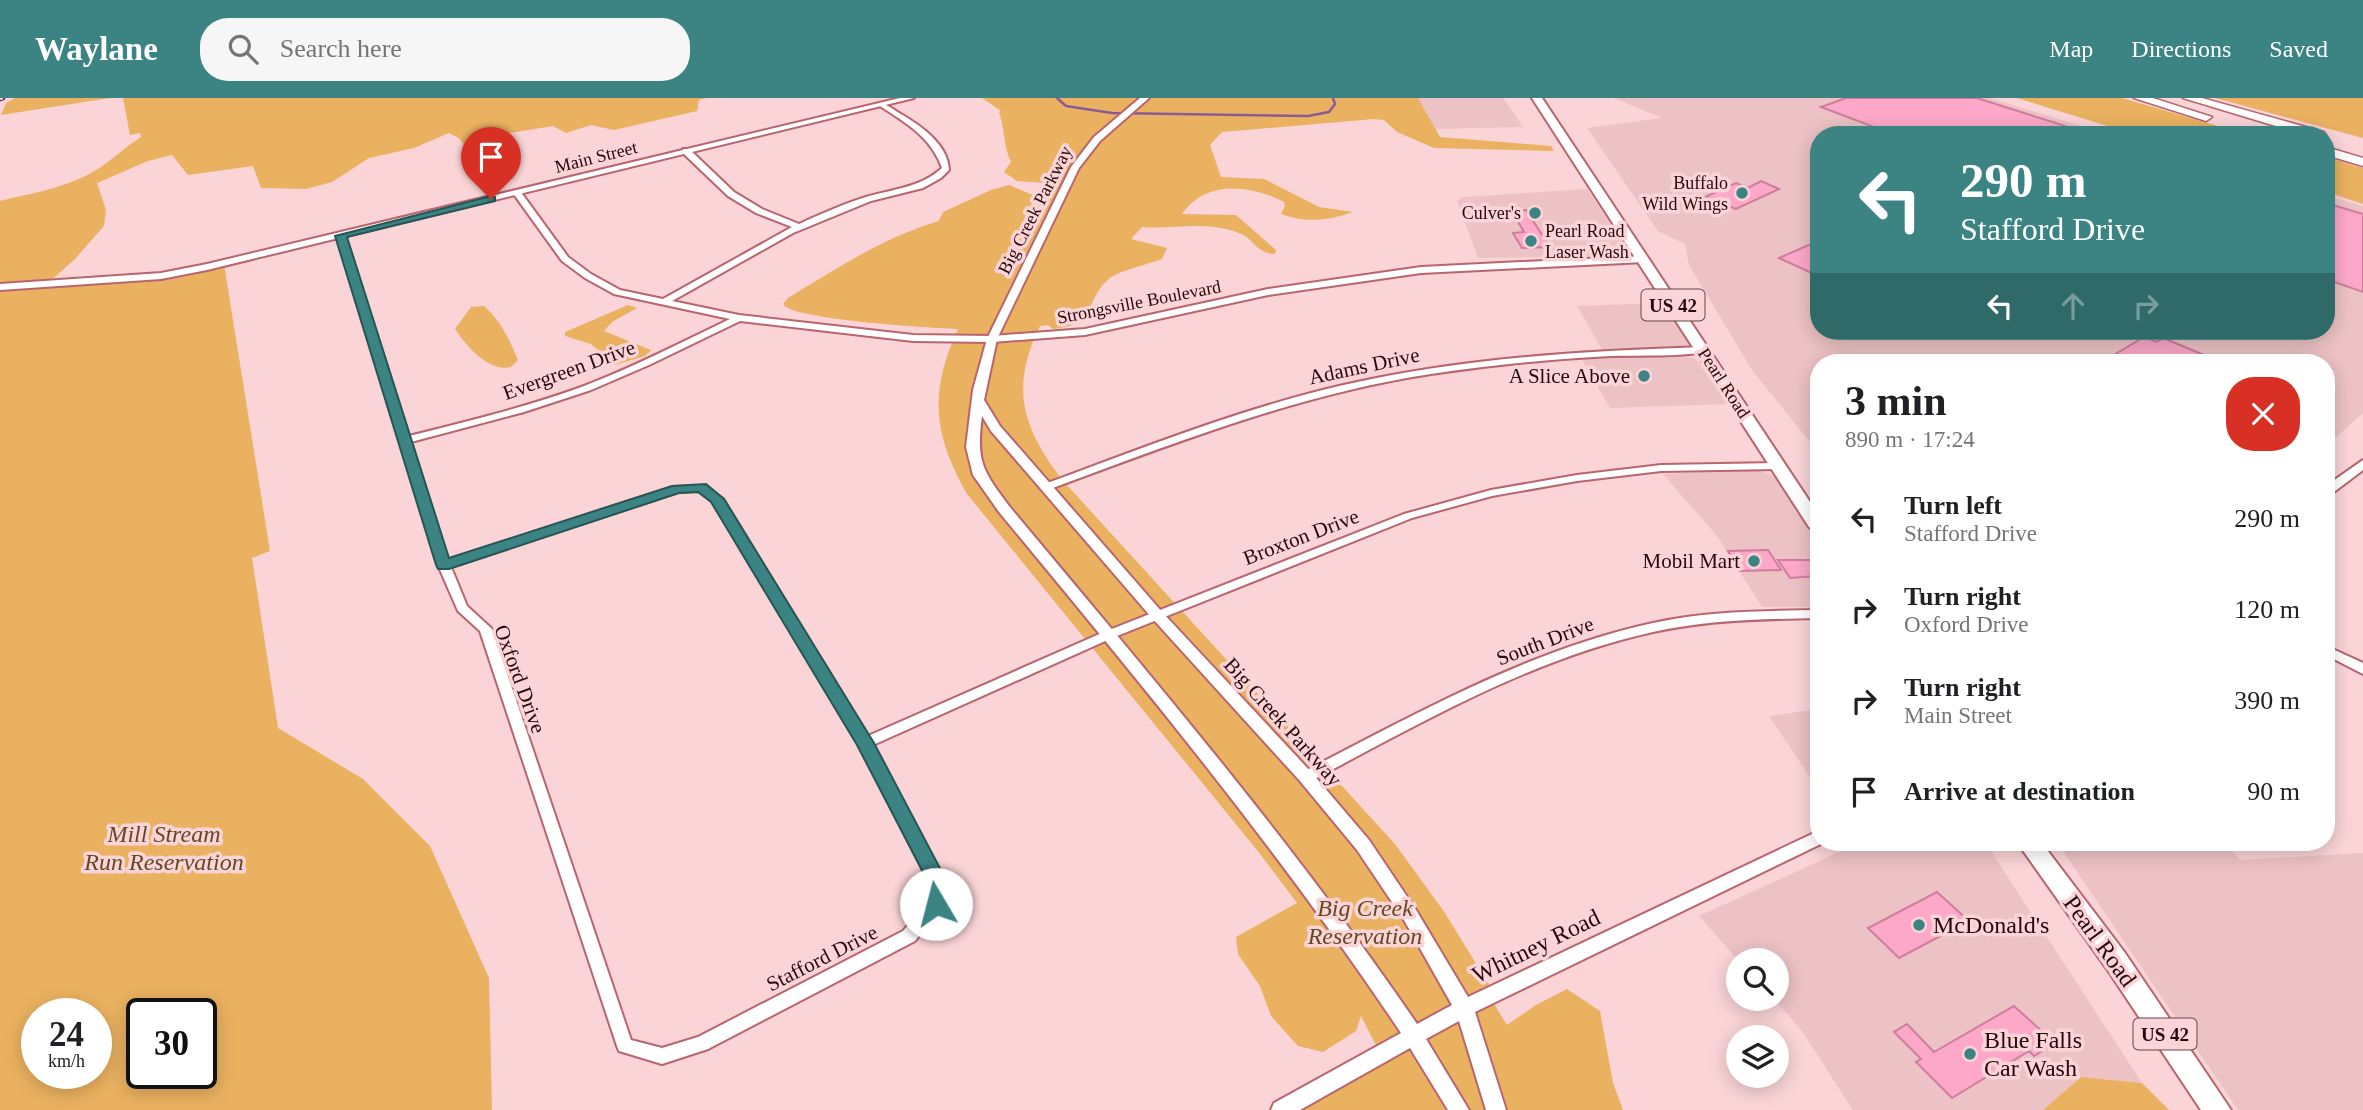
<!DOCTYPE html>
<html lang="en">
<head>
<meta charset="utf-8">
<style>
	:root { --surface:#fff; --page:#f6f6f6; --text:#202124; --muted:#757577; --accent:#3b8483 }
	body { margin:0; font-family:"Times New Roman",serif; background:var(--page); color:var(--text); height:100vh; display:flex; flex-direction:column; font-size:26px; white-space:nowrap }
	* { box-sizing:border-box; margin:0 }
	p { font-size:23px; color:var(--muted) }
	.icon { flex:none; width:38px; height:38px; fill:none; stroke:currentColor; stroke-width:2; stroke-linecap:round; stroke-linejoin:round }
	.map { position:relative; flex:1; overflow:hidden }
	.sheet { position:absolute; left:1810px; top:256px; width:525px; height:497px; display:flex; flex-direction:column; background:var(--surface); border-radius:28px; box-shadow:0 4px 18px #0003 }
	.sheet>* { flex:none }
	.banner { position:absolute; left:1810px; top:28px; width:525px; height:214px; border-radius:28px; box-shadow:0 4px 18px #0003; background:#3b8483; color:#fff; overflow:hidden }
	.controls { position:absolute; left:1726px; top:850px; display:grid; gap:14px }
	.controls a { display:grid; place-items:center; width:63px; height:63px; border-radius:50%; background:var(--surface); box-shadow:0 4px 18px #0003; font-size:35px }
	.speed { position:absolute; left:21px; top:900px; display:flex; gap:14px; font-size:35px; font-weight:700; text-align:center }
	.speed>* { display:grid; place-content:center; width:91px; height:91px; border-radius:50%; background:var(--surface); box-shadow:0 4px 18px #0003; line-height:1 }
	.speed small { font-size:18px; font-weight:400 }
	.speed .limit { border:4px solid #111; border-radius:10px; background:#fff; color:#111 }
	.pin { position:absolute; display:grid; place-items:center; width:60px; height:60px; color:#fff; margin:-72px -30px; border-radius:50% 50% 50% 0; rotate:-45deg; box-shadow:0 0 7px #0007 }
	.pin .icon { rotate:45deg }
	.me { position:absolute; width:77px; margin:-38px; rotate:352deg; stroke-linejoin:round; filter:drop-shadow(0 0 5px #0008) }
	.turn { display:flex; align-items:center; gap:24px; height:147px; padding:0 35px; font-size:32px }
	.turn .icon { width:91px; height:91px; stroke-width:2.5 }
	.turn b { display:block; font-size:49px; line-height:60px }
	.lanes { display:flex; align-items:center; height:66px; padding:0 35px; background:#0003; justify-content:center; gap:35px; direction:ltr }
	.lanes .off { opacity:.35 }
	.round { display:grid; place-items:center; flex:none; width:74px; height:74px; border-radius:28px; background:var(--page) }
	.head { display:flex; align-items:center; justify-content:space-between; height:119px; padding:0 35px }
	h1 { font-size:42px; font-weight:700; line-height:52px }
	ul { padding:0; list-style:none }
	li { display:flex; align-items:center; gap:21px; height:91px; padding:0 35px }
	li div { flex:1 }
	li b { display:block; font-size:26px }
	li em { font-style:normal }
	header { display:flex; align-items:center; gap:42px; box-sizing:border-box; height:98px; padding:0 35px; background:var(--accent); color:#fff }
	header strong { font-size:33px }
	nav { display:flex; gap:38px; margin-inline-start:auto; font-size:24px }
	.search { width:490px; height:63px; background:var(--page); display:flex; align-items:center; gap:18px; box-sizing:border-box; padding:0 24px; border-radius:28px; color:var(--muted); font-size:26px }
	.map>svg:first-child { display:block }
</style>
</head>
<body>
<header>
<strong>Waylane</strong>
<div class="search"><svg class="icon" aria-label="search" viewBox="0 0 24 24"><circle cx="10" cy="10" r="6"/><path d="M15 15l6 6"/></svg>Search here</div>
<nav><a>Map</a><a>Directions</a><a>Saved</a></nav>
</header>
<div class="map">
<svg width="2363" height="1012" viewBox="0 0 2363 1012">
	<rect width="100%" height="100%" fill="#fad4d6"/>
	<path fill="#ecc2c4" d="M 1418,0 L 1503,0 L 1523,29 L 1434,31 Z
		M 1614,0 L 1990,0 L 2111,37 L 1818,37 L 1818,233 L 2326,233 L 2326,97 L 2363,108 L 2363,315 L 2326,348 L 2326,264 L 1818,264 L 1818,354 L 1752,272 L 1689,167 L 1685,146 L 1658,133 L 1587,30 L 1662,20 Z
		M 1587,91 L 1628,153 L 1616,158 L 1478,160 L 1457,103 L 1464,99 Z
		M 1662,205 L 1689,246 L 1686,248 L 1603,253 L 1577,208 Z
		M 1678,257 L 1696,261 L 1727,306 L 1610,310 L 1581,260 Z
		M 1741,372 L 1758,372 L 1775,379 L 1818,444 L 1818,509 L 1762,509 L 1717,438 L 1663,376 Z
		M 1818,611 L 1818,691 L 1769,618 Z
		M 1861,744 L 1985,744 L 2142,985 L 2081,979 L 2043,1012 L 1853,1012 L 1802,933 L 1774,901 L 1776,901 L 1776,863 L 1739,863 L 1699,818 Z
		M 2057,744 L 2225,744 L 2240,762 L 2363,755 L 2363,1012 L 2238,1012 Z"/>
	<path fill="#eab160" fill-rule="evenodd" d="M 15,0 L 110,0 L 1,17 L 6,5 Z
		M 123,0 L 707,0 L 699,2 L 697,13 L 614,32 L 591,27 L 566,35 L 553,28 L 498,37 L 474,59 L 459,40 L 449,35 L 414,50 L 369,60 L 332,84 L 306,91 L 261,90 L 253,68 L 188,77 L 172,57 L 148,63 L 97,85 L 106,112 L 104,128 L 75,161 L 48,185 L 0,187 L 0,103 C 32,95 67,90 96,72 C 111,63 125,49 141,39 L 140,35 L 130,37 Z
		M 982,0 L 1418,0 L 1440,39 L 1551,48 L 1554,53 L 1434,50 L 1397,34 L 1384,22 L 1374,21 L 1222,34 L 1210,47 L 1221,79 L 1264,81 L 1319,109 L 1353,114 C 1329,123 1305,125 1281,116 L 1285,108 L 1284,104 C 1251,87 1206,81 1182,116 L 1236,117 L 1276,152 L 1275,156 C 1255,155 1255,141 1239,135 C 1204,122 1175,132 1142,129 L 1131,141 L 1167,150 L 1162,161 C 1149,166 1119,173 1110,180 C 1082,203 1101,226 1053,231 L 1048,227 L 1040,228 C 1009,291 1023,331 1064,384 L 1395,746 L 1445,815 L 1499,903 L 1494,906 L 1507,927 L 1536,907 L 1567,891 L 1600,913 L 1613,985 L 1623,1012 L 1278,1012 L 1382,959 L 1361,918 L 1356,933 L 1323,954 L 1298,948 L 1271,918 L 1260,888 L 1238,856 L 1236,839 L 1297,805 L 1261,757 L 967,396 C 933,336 929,294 958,231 C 933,230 792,222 783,206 L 788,200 C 836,171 884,139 939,123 L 943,114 L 991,92 L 1009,87 L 1035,98 L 1039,111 L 1045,85 L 1017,83 L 1004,74 L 1011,64 C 1003,47 1005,31 999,14 L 1001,13 Z
		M 2017,0 L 2122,0 L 2249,37 L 2137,37 Z
		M 2215,0 L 2363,0 L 2363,40 Z
		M 2326,59 L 2363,70 L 2363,106 L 2326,94 Z
		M 224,166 L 270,453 L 252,460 L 278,630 L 363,681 L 430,748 L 489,880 L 492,1012 L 0,1012 L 0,189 L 158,182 ZM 37,915 L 96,915 L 96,975 L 37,975 ZM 142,915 L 201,915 L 201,975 L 142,975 Z
		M 628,207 L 637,210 L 612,224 L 604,233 L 651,252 L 645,258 L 615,267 L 591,246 L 565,238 L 565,234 Z
		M 484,208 C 501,223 509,241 518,262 L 511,269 C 490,275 466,248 455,231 L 471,209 Z
		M 2081,979 L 2142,985 L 2169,1012 L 2043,1012 Z"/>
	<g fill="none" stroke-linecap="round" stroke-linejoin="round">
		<path stroke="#8b5b95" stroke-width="2.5" d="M 1057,0 L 1066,8 L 1112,15 L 1308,18 L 1329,14 L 1335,6 L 1333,0"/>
	</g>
	<path fill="#fda8c9" stroke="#ce7d9e" stroke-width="2" d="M 1846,0 L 1977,0 L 2084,34 L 2084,37 L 1895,37 L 1821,9 Z
		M 1761,83 L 1779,91 L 1736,111 L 1705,99 L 1736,85 L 1748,90 Z
		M 2326,105 L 2363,116 L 2363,194 L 2326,181 Z
		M 1511,112 L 1526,112 L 1550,149 L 1522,150 L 1513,135 L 1524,134 Z
		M 1818,143 L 1818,178 L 1779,160 Z
		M 2144,239 L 2157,244 L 2163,240 L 2221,264 L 2127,264 L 2112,258 Z
		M 1768,452 L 1781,472 L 1739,473 L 1728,453 Z
		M 1778,462 L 1811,462 L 1818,472 L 1818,478 L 1790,480 Z
		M 1937,794 L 1969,823 L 1899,860 L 1868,830 Z
		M 2014,908 L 2055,945 L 2034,958 L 2029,953 L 1952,1000 L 1916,964 L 1921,961 L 1894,934 L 1907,926 L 1934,954 Z"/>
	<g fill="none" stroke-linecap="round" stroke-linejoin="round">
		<g stroke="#b9656d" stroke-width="4">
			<path id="minor" d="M 880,6 C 887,6 893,11 899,15 C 920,27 948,46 949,72 L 941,80 L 923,90 L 871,103 L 793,135 L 672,203 L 739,217 L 913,237 L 992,238 L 1085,231 L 1268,191 L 1421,169 L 1644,158 L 1648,161 L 1644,164 L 1421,175 L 1268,197 L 1085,237 L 992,244 L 913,243 L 740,223 L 649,267 L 591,292 L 524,314 L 411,344 L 448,462 L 673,389 L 705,388 L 723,401 L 868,638 L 1104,534 L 1404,416 L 1491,392 L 1577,377 L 1661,367 L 1778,365 L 1783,368 L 1778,371 L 1661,373 L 1577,383 L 1492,398 L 1412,420 L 1112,540 L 873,647 L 941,776 L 944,806 L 941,811 L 915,843 L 708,951 L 662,966 L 619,953 L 617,948 L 480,533 L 458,513 L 438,467 L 337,138 L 341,135 L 345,138 L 409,338 C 468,323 527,309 584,288 C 634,269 682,244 730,221 L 614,196 L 585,180 L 562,163 L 513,95 L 514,93 L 520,93 L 568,159 L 591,176 L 620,192 L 663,201 L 792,129 L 756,115 L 728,98 L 683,55 L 683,51 L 689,51 L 734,94 L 762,111 L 799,126 C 821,116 843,106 866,99 C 893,91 920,90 942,70 C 931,39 906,25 880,8 ZM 699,393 L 713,403 L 859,647 L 925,776 L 928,804 L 903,833 L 698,939 L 662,950 L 631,942 L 492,531 L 467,508 L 451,469 L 678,394 Z
				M 1703,249 L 1706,250 L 1706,254 C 1676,259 1642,257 1611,258 C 1551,261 1491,267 1431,276 C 1299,296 1175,345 1050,391 L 1046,392 L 1040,389 L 1042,387 C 1140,351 1237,312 1339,288 C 1459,260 1581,253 1703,249 Z
				M 1818,512 L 1818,520 C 1763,521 1707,522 1653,534 C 1531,561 1420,625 1311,683 L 1306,684 L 1301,683 L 1299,679 L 1301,675 C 1414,617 1528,552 1653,525 C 1707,513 1763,513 1818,512 Z
				M 2326,548 L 2363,565 L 2363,576 L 2326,557 Z"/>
		</g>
		<g stroke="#b9656d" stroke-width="4">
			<path id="tertiary" d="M 900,0 L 914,0 L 207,172 L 161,181 L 0,192 L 0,186 L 161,175 L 207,166 Z
				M 1140,0 L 1149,0 L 1100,43 L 1079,70 L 997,241 L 984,302 L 1000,328 L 1162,514 L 1312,675 L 1369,742 L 1416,812 L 1468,899 L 1812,736 L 1818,734 L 1818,744 L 1825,744 L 1475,914 L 1506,1012 L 1486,1012 L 1459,923 L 1426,941 L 1469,1012 L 1448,1012 L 1410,950 L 1300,1012 L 1271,1012 L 1274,1005 L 1401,935 C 1279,752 1139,583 999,414 L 973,377 L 966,349 L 973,292 L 987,241 L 1071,69 L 1094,39 ZM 982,318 L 991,333 L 1152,520 L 1300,683 L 1357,752 L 1404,822 L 1452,907 L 1417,926 C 1293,744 1150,577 1009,408 C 982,372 976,363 982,318 Z
				M 2363,362 L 2363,372 L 2330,397 L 2326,398 L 2326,388 Z"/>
		</g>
		<g stroke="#b9656d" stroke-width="4">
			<path id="primary" d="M 1532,0 L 1542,0 L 1818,416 L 1818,435 L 1809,429 Z
				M 2017,744 L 2041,744 L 2125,855 L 2231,1012 L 2201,1012 L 2107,871 Z"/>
		</g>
		<g stroke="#b9656d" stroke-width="3">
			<path id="motorway" d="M 2134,0 L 2153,0 L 2212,19 L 2206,23 Z
				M 2183,0 L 2202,0 L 2324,34 L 2326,37 L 2305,37 Z
				M 2326,49 L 2363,60 L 2363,68 L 2326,57 Z"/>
		</g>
		<use href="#minor" fill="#fff" fill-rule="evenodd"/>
		<use href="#tertiary" fill="#fff" fill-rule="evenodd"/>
		<use href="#primary" fill="#fff" fill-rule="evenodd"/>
		<use href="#motorway" fill="#fff" fill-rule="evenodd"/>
		<g stroke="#4b2a2e" stroke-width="4.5">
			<path id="rail" d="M 0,1 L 3,0"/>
		</g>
		<use href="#rail" stroke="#fad4d6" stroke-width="2.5" stroke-dasharray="9" stroke-linecap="butt"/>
	</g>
	<path fill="#3b8483" stroke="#265655" stroke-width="2" d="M 491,98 L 495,99 L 495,103 L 347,139 L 449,460 L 672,388 L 706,386 L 724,401 L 874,645 L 943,776 L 946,806 L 943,812 L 936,814 L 929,812 L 924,776 L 857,647 L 711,404 L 698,394 L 679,395 L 449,471 L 438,471 L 436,467 L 335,138 Z"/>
	<g fill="#3b8483" stroke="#fad4d6" stroke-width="2.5">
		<circle cx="1742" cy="95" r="7"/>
		<circle cx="1535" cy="115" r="7"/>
		<circle cx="1531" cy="143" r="7"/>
		<circle cx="1644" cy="278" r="7"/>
		<circle cx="1754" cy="463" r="7"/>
		<circle cx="1919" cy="827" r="7"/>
		<circle cx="1970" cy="956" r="7"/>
	</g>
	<g text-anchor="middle" stroke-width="7" stroke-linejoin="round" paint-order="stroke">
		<g font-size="18" fill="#28080d" stroke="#fad4d6">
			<text transform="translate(596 59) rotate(-14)" y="6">Main Street</text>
			<text transform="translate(1035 112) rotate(-63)" y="6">Big Creek Parkway</text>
			<text transform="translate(1139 204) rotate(-11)" y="6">Strongsville Boulevard</text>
			<text transform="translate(1724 285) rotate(57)" y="6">Pearl Road</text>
		</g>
		<g font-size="18" fill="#28080d" stroke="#fad4d6" text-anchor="end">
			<text x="1728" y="91">Buffalo<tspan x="1728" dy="21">Wild Wings</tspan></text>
			<text x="1521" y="121">Culver's</text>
			<text x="1545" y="139" text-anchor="start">Pearl Road<tspan x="1545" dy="21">Laser Wash</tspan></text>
		</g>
		<g fill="#fad4d6" stroke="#674549" stroke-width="2">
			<rect x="1641.5" y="191.5" width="63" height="31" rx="5"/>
			<rect x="2133.5" y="920.5" width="63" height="31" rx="5"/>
		</g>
		<g font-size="19" font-weight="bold" fill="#28080d">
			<text x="1673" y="214">US 42</text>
			<text x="2165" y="943">US 42</text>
		</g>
		<g font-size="21" fill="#28080d" stroke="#fad4d6">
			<text transform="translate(1364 268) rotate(-12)" y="7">Adams Drive</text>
			<text transform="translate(569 272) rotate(-20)" y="7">Evergreen Drive</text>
			<text transform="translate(1301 439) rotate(-21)" y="7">Broxton Drive</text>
			<text transform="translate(1545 543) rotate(-21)" y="7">South Drive</text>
			<text transform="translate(520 581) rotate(70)" y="7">Oxford Drive</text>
			<text transform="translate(1283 624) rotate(48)" y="7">Big Creek Parkway</text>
			<text transform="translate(822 860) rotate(-27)" y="7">Stafford Drive</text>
		</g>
		<g font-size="21" fill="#28080d" stroke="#fad4d6" text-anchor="end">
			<text x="1630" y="285">A Slice Above</text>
			<text x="1740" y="470">Mobil Mart</text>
		</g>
		<g font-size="24" font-style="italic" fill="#634923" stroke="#fad4d6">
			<text x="164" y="744">Mill Stream<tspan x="164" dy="28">Run Reservation</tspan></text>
			<text x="1365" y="818">Big Creek<tspan x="1365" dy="28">Reservation</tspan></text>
		</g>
		<g font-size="24" fill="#28080d" stroke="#fad4d6" text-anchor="start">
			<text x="1933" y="835">McDonald's</text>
			<text x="1984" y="950">Blue Falls<tspan x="1984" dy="28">Car Wash</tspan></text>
		</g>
		<g font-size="24" fill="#28080d" stroke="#fad4d6">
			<text transform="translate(2100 843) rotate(54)" y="8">Pearl Road</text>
			<text transform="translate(1536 848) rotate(-26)" y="8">Whitney Road</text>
		</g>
	</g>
</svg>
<div class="controls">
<a><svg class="icon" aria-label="search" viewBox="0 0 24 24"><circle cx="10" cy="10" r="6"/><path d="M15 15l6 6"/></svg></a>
<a><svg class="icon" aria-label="layers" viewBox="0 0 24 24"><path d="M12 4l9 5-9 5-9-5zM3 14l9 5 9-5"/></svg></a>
</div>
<div class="speed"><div>24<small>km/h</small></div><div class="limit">30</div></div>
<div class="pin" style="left:491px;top:101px;background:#d93025"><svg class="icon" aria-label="arrive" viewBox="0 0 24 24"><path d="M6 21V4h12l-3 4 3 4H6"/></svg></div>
<svg class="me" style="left:936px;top:806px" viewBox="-20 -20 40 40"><circle r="19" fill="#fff"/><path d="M0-13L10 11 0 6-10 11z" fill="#3b8483"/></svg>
<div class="banner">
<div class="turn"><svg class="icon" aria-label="left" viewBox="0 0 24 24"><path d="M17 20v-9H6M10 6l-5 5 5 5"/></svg><div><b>290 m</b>Stafford Drive</div></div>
<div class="lanes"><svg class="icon" aria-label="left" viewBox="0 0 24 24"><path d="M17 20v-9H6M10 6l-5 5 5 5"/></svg><svg class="icon off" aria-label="ahead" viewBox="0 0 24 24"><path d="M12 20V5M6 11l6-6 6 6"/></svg><svg class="icon off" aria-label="right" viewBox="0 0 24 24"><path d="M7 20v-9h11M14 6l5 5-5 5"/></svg></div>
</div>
<section class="sheet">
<div class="head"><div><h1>3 min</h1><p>890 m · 17:24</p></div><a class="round" style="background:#d93025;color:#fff"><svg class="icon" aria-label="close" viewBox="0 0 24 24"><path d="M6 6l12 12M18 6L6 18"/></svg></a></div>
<ul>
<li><svg class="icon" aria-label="left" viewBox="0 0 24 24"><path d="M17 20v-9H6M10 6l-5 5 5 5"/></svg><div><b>Turn left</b><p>Stafford Drive</p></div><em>290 m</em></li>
<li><svg class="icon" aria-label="right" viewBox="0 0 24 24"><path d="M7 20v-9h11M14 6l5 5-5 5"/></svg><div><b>Turn right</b><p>Oxford Drive</p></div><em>120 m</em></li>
<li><svg class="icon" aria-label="right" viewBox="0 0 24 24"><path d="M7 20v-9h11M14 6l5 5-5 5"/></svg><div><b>Turn right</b><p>Main Street</p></div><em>390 m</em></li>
<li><svg class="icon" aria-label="arrive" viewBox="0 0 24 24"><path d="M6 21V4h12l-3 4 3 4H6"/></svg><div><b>Arrive at destination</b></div><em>90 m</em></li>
</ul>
</section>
</div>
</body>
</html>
